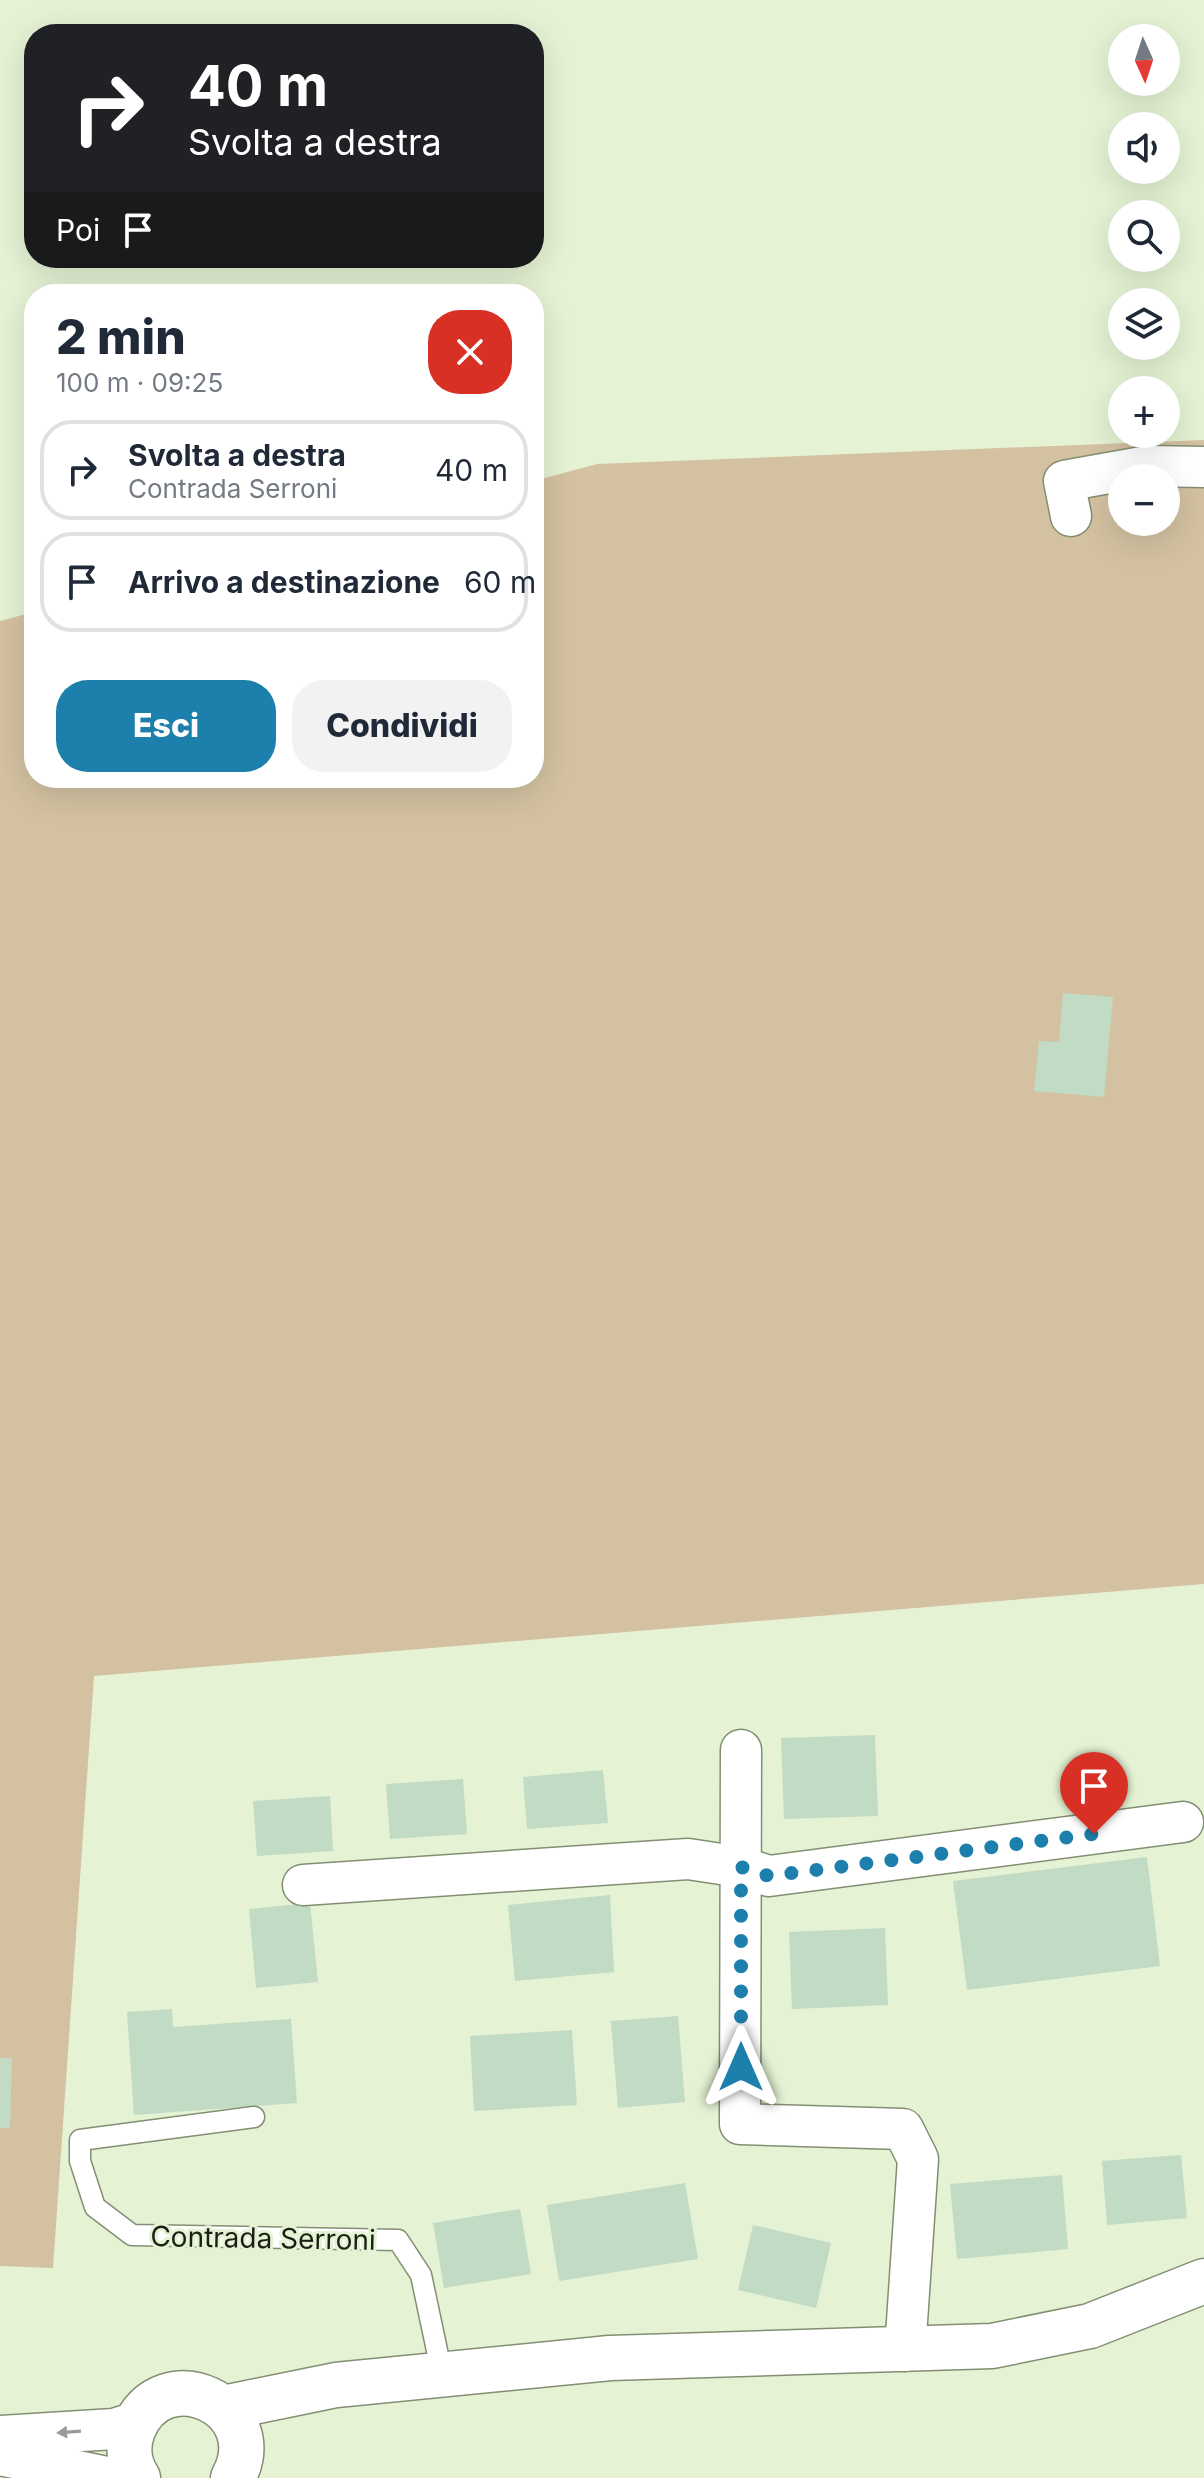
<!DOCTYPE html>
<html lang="it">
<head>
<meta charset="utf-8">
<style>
	:root { --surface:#fff; --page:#f2f2f3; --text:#1f2937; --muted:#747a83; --line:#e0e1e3; --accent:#1d7fab }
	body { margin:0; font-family:Inter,sans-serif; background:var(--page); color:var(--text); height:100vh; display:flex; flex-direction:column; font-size:30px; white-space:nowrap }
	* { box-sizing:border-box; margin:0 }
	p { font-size:26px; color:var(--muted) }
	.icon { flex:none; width:44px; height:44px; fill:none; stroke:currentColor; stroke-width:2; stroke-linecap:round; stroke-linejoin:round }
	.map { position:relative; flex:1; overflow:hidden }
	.panel { position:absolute; left:24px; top:284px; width:520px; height:504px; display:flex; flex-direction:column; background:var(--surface); border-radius:32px; box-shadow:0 8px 32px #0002 }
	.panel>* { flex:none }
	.top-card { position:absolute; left:24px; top:24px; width:520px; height:244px; border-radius:32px; box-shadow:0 8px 32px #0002; background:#202124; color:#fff; overflow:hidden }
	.needle { width:52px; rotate:177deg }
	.buttons { position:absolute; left:1108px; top:24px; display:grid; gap:16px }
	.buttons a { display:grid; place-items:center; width:72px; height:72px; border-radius:50%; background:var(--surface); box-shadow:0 8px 32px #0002; font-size:40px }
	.pin { position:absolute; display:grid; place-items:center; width:68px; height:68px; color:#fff; margin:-82px -34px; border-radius:50% 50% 50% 0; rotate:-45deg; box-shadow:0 0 8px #0007 }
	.pin .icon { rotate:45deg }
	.me { position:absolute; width:88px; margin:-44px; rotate:0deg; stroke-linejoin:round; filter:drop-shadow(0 0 6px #0008) }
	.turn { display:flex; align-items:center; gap:28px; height:168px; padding:0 32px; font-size:36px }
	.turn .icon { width:104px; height:104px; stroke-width:2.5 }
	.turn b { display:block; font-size:56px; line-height:68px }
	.then { display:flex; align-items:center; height:76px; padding:0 32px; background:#0003; gap:16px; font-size:30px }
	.round { display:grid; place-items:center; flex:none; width:84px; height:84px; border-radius:32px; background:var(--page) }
	.head { display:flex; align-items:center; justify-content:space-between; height:136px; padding:0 32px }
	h1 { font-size:48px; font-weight:800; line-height:60px }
	.action { display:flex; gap:16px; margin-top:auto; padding:16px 32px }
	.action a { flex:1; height:92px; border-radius:32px; background:var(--accent); color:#fff; font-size:32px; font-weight:800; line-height:92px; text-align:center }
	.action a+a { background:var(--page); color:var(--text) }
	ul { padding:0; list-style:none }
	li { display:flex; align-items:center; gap:24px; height:100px; margin:0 16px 12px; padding:0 16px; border:4px solid var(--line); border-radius:32px }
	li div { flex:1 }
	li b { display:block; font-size:30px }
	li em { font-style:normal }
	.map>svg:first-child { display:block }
</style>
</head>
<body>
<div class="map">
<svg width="1204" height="2478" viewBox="0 0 1204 2478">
	<rect width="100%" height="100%" fill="#e5f2d4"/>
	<path fill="#d3c1a1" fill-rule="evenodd" d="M 1204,440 L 1204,1584 L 94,1676 L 53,2268 L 0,2266 L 0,621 L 34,612 L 34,778 L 534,778 L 534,481 L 597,464 ZM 1122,478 L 1166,478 L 1166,522 L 1122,522 Z"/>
	<path fill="#c1dbc4" d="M 1063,993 L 1113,997 L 1104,1097 L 1034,1091 L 1039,1041 L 1059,1042 Z
		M 875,1735 L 878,1816 L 784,1819 L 781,1738 Z
		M 603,1770 L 608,1823 L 527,1829 L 523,1777 Z
		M 463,1779 L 467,1834 L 390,1839 L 386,1784 Z
		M 330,1796 L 333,1851 L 257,1856 L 253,1801 Z
		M 1147,1857 L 1160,1966 L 967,1990 L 953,1881 Z
		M 610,1895 L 614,1972 L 515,1981 L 508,1905 Z
		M 310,1903 L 318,1982 L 256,1988 L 249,1909 Z
		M 885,1928 L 888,2005 L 792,2009 L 789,1932 Z
		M 172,2009 L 173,2027 L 291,2019 L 297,2103 L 134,2115 L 127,2012 Z
		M 678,2016 L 685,2102 L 618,2108 L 611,2021 Z
		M 572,2030 L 577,2105 L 474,2111 L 470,2036 Z
		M 0,2058 L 12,2058 L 10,2128 L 0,2128 Z
		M 1181,2155 L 1187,2218 L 1107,2225 L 1102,2161 Z
		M 1062,2175 L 1068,2249 L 957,2259 L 950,2184 Z
		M 685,2183 L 698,2259 L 559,2281 L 547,2205 Z
		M 520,2209 L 531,2274 L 444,2288 L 433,2223 Z
		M 753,2225 L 831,2243 L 816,2308 L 738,2290 Z"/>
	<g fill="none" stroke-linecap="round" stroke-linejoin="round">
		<g stroke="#838f73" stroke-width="23">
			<path id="service" d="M 254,2117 L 80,2140 L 80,2161 L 95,2207 L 132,2235 L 398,2240 L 421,2275 L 442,2374"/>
		</g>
		<g stroke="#838f73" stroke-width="43">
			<path id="minor" d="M 1071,516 L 1064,481 L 1148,466 L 1204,467
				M 741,1750 L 740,2124 L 903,2129 L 918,2159 L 905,2351
				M 303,1885 L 688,1859 L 741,1867 L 769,1876 L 1183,1822
				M 0,2436 L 114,2429 L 136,2422
				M 0,2455 L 112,2478"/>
		</g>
		<g stroke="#838f73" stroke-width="47">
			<path id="secondary" d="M 223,2408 L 336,2385 L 610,2358 L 992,2346 L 1090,2326 L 1204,2281
				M 138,2478 C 129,2464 127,2446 133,2430 C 162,2356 272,2406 233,2478"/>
		</g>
		<use href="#service" stroke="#fff" stroke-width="20"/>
		<use href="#minor" stroke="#fff" stroke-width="40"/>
		<use href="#secondary" stroke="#fff" stroke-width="44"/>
	</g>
	<defs><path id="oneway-solid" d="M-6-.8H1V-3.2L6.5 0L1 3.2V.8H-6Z" transform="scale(2)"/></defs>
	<use fill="#989b96" href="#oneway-solid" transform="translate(69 2432) rotate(176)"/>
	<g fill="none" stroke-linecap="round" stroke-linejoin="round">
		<path stroke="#1d7fab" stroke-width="14" stroke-dasharray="0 25.2" d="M 741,2067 L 741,1867 L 769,1876 L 1094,1834"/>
	</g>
	<g text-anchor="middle" stroke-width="6" stroke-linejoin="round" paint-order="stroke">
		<g font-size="28" fill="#1b2015" stroke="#e5f2d4">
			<text transform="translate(263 2238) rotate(1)" y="10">Contrada Serroni</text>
		</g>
	</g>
</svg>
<div class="buttons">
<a><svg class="needle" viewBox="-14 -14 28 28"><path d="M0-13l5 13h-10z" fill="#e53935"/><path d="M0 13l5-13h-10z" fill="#747a83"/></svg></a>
<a><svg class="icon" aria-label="sound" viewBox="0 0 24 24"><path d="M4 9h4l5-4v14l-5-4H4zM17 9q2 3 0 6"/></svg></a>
<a><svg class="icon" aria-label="search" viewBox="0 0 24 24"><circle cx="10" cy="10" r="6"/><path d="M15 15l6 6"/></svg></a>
<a><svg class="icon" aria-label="layers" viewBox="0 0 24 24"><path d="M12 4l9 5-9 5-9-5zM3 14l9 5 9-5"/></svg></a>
<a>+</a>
<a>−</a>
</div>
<div class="pin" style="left:1094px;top:1834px;background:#d93025"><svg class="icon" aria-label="arrive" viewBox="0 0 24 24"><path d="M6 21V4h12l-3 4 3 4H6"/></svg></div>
<svg class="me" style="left:741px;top:2067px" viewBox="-20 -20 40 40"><path d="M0-17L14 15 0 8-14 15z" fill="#1d7fab" stroke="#fff" stroke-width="4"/></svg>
<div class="top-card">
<div class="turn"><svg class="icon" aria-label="right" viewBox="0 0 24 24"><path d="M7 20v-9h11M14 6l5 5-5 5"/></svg><div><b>40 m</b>Svolta a destra</div></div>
<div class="then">Poi<svg class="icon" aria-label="arrive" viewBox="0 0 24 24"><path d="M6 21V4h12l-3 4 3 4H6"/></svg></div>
</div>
<section class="panel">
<div class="head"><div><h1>2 min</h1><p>100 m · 09:25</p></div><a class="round" style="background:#d93025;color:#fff"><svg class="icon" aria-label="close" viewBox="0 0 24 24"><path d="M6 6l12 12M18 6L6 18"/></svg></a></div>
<ul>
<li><svg class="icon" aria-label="right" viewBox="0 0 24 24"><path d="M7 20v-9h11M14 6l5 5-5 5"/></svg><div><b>Svolta a destra</b><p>Contrada Serroni</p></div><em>40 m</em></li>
<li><svg class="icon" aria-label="arrive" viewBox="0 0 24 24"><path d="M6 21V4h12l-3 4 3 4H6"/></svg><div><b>Arrivo a destinazione</b></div><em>60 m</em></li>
</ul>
<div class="action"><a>Esci</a><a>Condividi</a></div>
</section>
</div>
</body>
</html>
